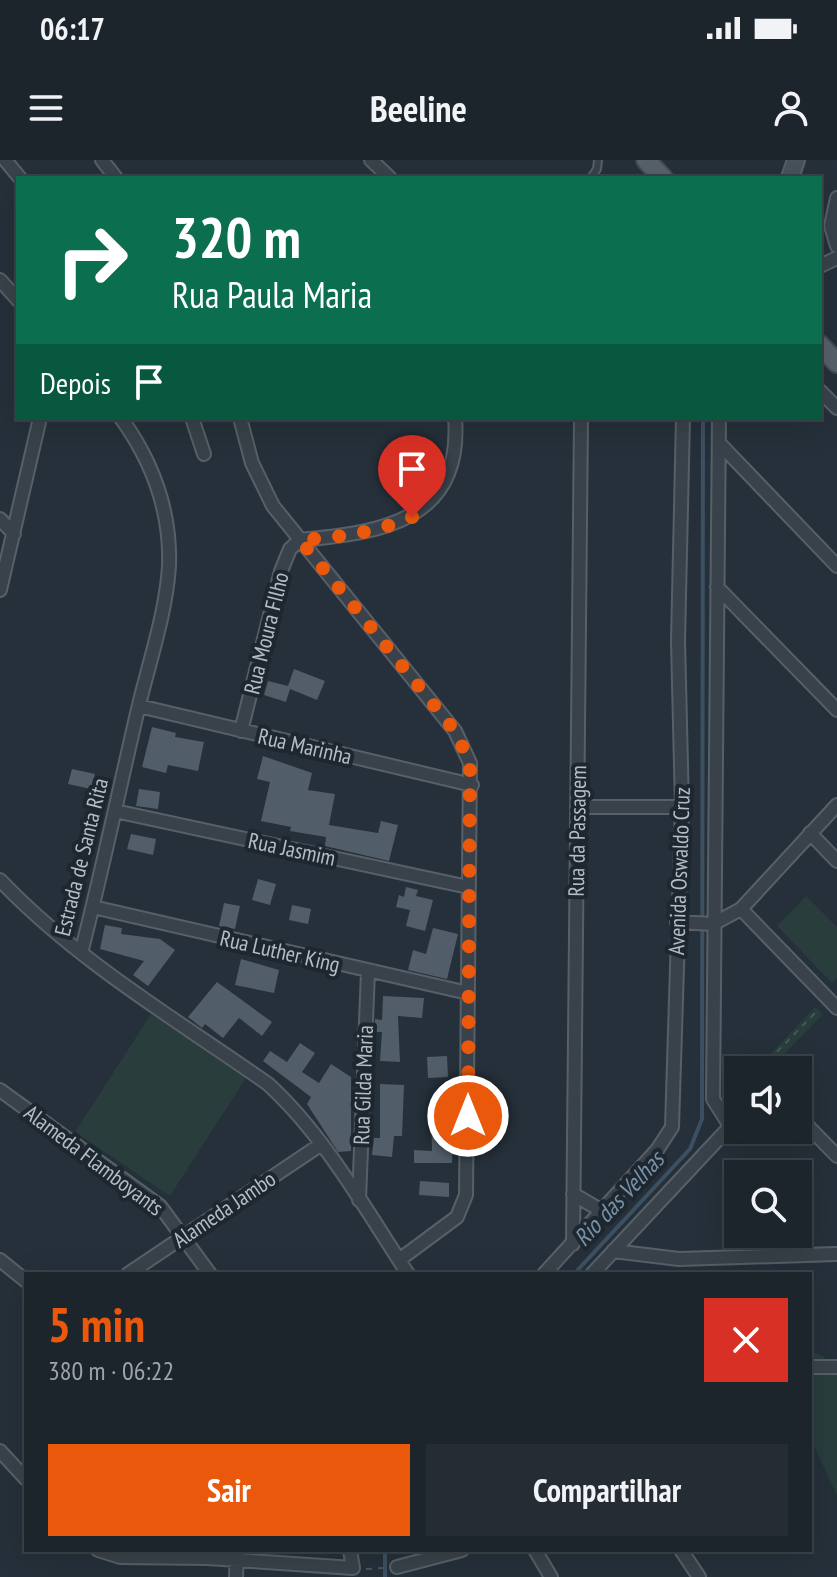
<!DOCTYPE html>
<html lang="pt">
<head>
<meta charset="utf-8">
<style>
	:root { --surface:#1c242c; --page:#252c34; --text:#f1f3f6; --muted:#a0a4a9; --line:#3a4148; --accent:#ea580c }
	body { margin:0; font-family:"PT Sans Narrow",sans-serif; background:var(--page); color:var(--text); height:100vh; display:flex; flex-direction:column; font-size:30px; white-space:nowrap }
	* { box-sizing:border-box; margin:0 }
	p { font-size:26px; color:var(--muted) }
	.icon { flex:none; width:44px; height:44px; fill:none; stroke:currentColor; stroke-width:2; stroke-linecap:round; stroke-linejoin:round }
	.map { position:relative; flex:1; overflow:hidden }
	.drawer { position:absolute; left:24px; top:1112px; width:788px; height:280px; display:flex; flex-direction:column; background:var(--surface); border-radius:0px; box-shadow:0 8px 32px #0002,0 0 0 2px var(--line) }
	.drawer>* { flex:none }
	.banner { position:absolute; left:16px; top:16px; width:806px; height:244px; border-radius:0px; box-shadow:0 8px 32px #0002,0 0 0 2px var(--line); background:#0b6e4f; color:#fff; overflow:hidden }
	.buttons { position:absolute; left:724px; top:896px; display:grid; gap:16px }
	.buttons a { display:grid; place-items:center; width:88px; height:88px; border-radius:0px; background:var(--surface); box-shadow:0 8px 32px #0002,0 0 0 2px var(--line); font-size:40px }
	.pin { position:absolute; display:grid; place-items:center; width:68px; height:68px; color:#fff; margin:-82px -34px; border-radius:50% 50% 50% 0; rotate:-45deg; box-shadow:0 0 8px #0007 }
	.pin .icon { rotate:45deg }
	.me { position:absolute; width:88px; margin:-44px; rotate:0deg; stroke-linejoin:round; filter:drop-shadow(0 0 6px #0008) }
	.turn { display:flex; align-items:center; gap:28px; height:168px; padding:0 24px; font-size:36px }
	.turn .icon { width:104px; height:104px; stroke-width:2.5 }
	.turn b { display:block; font-size:56px; line-height:68px }
	.then { display:flex; align-items:center; height:76px; padding:0 24px; background:#0003; gap:16px; font-size:30px }
	.round { display:grid; place-items:center; flex:none; width:84px; height:84px; border-radius:0px; background:var(--page) }
	.headline { display:flex; align-items:center; justify-content:space-between; height:136px; padding:0 24px }
	h1 { font-size:48px; font-weight:700; line-height:60px; color:var(--accent) }
	.action { display:flex; gap:16px; margin-top:auto; padding:16px 24px }
	.action a { flex:1; height:92px; border-radius:0px; background:var(--accent); color:#fff; font-size:32px; font-weight:700; line-height:92px; text-align:center }
	.action a+a { background:var(--page); color:var(--text) }
	.status { display:flex; justify-content:space-between; align-items:center; height:56px; padding:0 40px; background:var(--surface); direction:ltr }
	.status svg { height:22px; fill:currentColor }
	header { display:flex; justify-content:space-between; align-items:center; height:104px; padding:0 24px; background:var(--surface); font-size:36px; font-weight:700 }
	.map>svg:first-child { display:block }
</style>
</head>
<body>
<div class="status"><b>06:17</b><svg viewBox="0 0 49 12"><path d="M0 12V9h3v3zM5 12V6h3v6zM10 12V3h3v9zM15 12V0h3v12zM26 1h20v11H26zM47 4h2v5h-2z"/></svg></div>
<header><svg class="icon" aria-label="menu" viewBox="0 0 24 24"><path d="M4 6h16M4 12h16M4 18h16"/></svg>Beeline<svg class="icon" aria-label="person" viewBox="0 0 24 24"><circle cx="12" cy="8" r="4"/><path d="M4 21q1-7 8-7t8 7"/></svg></header>
<div class="map">
<svg width="837" height="1417" viewBox="0 0 837 1417">
	<rect width="100%" height="100%" fill="#25303a"/>
	<path fill="#283d3c" d="M 806,736 L 837,767 L 837,818 L 832,823 L 777,766 Z
		M 815,847 L 823,854 L 769,910 L 762,903 Z
		M 151,854 L 246,918 L 170,1036 L 75,972 Z
		M 810,1191 L 823,1196 L 837,1215 L 837,1336 L 810,1277 Z"/>
	<g fill="none" stroke-linecap="round" stroke-linejoin="round">
		<path stroke="#3d5061" stroke-width="4" d="M 574,1114 L 690,989 L 702,959 L 703,258
			M 385,1417 L 385,1390"/>
	</g>
	<path fill="#515d68" d="M 294,509 L 325,521 L 317,540 L 290,529 L 286,542 L 264,535 L 268,521 L 288,526 Z
		M 152,567 L 176,573 L 175,577 L 204,582 L 198,611 L 168,605 L 166,613 L 142,607 Z
		M 263,596 L 312,613 L 308,630 L 335,634 L 329,665 L 378,673 L 381,661 L 398,665 L 389,701 L 325,686 L 326,677 L 290,671 L 291,667 L 261,661 L 270,622 L 257,619 Z
		M 72,609 L 95,614 L 91,629 L 68,624 Z
		M 139,629 L 160,632 L 158,649 L 136,646 Z
		M 131,674 L 156,679 L 153,695 L 127,689 Z
		M 258,719 L 276,724 L 270,745 L 252,740 Z
		M 406,727 L 418,730 L 416,736 L 433,740 L 425,771 L 406,766 L 410,750 L 396,747 L 399,735 L 404,737 Z
		M 224,743 L 240,746 L 235,769 L 219,766 Z
		M 292,745 L 311,749 L 308,764 L 289,760 Z
		M 105,765 L 122,768 L 121,774 L 160,779 L 175,790 L 148,826 L 133,815 L 144,801 L 100,789 Z
		M 433,768 L 458,774 L 447,819 L 408,810 L 413,790 L 426,794 Z
		M 241,799 L 279,810 L 274,833 L 235,825 Z
		M 217,822 L 272,862 L 262,876 L 239,858 L 223,878 L 205,864 L 202,868 L 188,857 Z
		M 383,836 L 424,838 L 422,858 L 398,856 L 400,902 L 380,901 L 382,872 L 375,872 L 375,859 L 382,860 Z
		M 300,883 L 315,893 L 302,912 L 319,923 L 331,904 L 351,917 L 351,991 L 338,992 L 307,944 L 311,937 L 263,901 L 270,891 L 287,902 Z
		M 447,896 L 448,917 L 428,918 L 427,897 Z
		M 380,924 L 404,925 L 402,976 L 394,976 L 392,997 L 372,995 L 374,978 L 380,978 Z
		M 431,951 L 454,951 L 452,1003 L 414,1003 L 414,990 L 432,991 Z
		M 420,1021 L 449,1023 L 449,1037 L 419,1035 Z"/>
	<g fill="none" stroke-linecap="round" stroke-linejoin="round">
		<g stroke="#576068" stroke-width="10">
			<path id="lane" d="M 591,18 L 597,9 L 598,0"/>
		</g>
		<g stroke="#576068" stroke-width="16">
			<path id="street" d="M 5,0 L 20,18
				M 102,0 L 116,18
				M 371,0 L 390,18
				M 837,38 L 831,66 L 837,86
				M 820,106 L 837,98
				M 0,120 L 18,140
				M 820,231 L 837,248
				M 192,258 L 204,294
				M 240,258 L 252,303 L 273,346 L 455,571 L 470,603 L 466,1035 L 457,1057 L 399,1100
				M 719,258 L 713,939 L 730,966
				M 719,283 L 837,406
				M 0,359 L 14,374
				M 300,380 C 381,373 463,361 455,258
				M 717,427 L 837,550
				M 0,430 L 40,258
				M 139,546 L 472,625
				M 241,571 L 281,411 L 290,389 L 300,380
				M 578,647 L 682,647
				M 115,651 L 468,727
				M 810,673 L 837,701
				M 0,720 C 77,801 177,860 268,924 C 325,976 366,1050 408,1114
				M 93,747 L 468,833
				M 741,749 L 837,848
				M 677,762 L 713,764 L 741,749 L 837,645
				M 81,793 C 102,712 119,630 138,549 C 149,502 166,454 169,406 C 171,351 152,301 121,258
				M 0,930 L 160,1046 L 210,1114
				M 798,956 L 837,996
				M 573,1034 L 602,1051
				M 359,1040 L 368,811
				M 573,1084 L 581,258
				M 613,1091 L 679,1099 L 837,1094
				M 0,1100 L 26,1121
				M 128,1114 L 320,985
				M 544,1114 L 657,990 L 672,967 L 682,647 L 678,481 L 683,258
				M 592,1114 L 738,958
				M 810,1207 L 837,1207
				M 0,1291 L 26,1319
				M 98,1390 L 120,1397 L 207,1398 L 353,1408 L 350,1390
				M 535,1390 L 551,1417
				M 681,1390 L 699,1417
				M 397,1407 L 462,1390
				M 236,1417 L 237,1390"/>
		</g>
		<g stroke="#576068" stroke-width="20">
			<path id="secondary" d="M 790,18 L 796,0"/>
		</g>
		<g stroke="#424b53" stroke-width="22">
			<path id="primary" d="M 646,0 L 663,18
				M 820,185 L 837,203"/>
		</g>
		<path stroke="#47595a" stroke-width="2" stroke-dasharray="6 6" stroke-linecap="butt" d="M 764,910 L 763,906 L 819,849
			M 366,1409 L 384,1408"/>
		<use href="#lane" stroke="#39424a" stroke-width="6"/>
		<use href="#street" stroke="#39424a" stroke-width="12"/>
		<use href="#secondary" stroke="#47525d" stroke-width="16"/>
		<use href="#primary" stroke="#57616a" stroke-width="18"/>
	</g>
	<g fill="none" stroke-linecap="round" stroke-linejoin="round">
		<path stroke="#ea580c" stroke-width="14" stroke-dasharray="0 25.2" d="M 412,357 C 375,373 339,377 300,380 L 455,571 L 470,603 L 468,956"/>
	</g>
	<g text-anchor="middle" stroke-width="8" stroke-linejoin="round" paint-order="stroke">
		<g font-size="22" fill="#b4bdc6" stroke="#1e272f">
			<text transform="translate(266 473) rotate(-76)" y="8">Rua Moura FIlho</text>
			<text transform="translate(305 586) rotate(13)" y="8">Rua Marinha</text>
			<text transform="translate(577 671) rotate(-89)" y="8">Rua da Passagem</text>
			<text transform="translate(292 689) rotate(12)" y="8">Rua Jasmim</text>
			<text transform="translate(81 697) rotate(-76)" y="8">Estrada de Santa Rita</text>
			<text transform="translate(679 711) rotate(-88)" y="8">Avenida Oswaldo Cruz</text>
			<text transform="translate(280 791) rotate(13)" y="8">Rua Luther King</text>
			<text transform="translate(363 925) rotate(-88)" y="8">Rua Gilda Maria</text>
			<text transform="translate(94 1000) rotate(37)" y="8">Alameda Flamboyants</text>
			<text transform="translate(224 1049) rotate(-34)" y="8">Alameda Jambo</text>
		</g>
		<g font-size="24" font-style="italic" fill="#7891a6" stroke="#1e272f">
			<text transform="translate(619 1039) rotate(-47)" y="8">Rio das Velhas</text>
		</g>
	</g>
</svg>
<div class="buttons">
<a><svg class="icon" aria-label="sound" viewBox="0 0 24 24"><path d="M4 9h4l5-4v14l-5-4H4zM17 9q2 3 0 6"/></svg></a>
<a><svg class="icon" aria-label="search" viewBox="0 0 24 24"><circle cx="10" cy="10" r="6"/><path d="M15 15l6 6"/></svg></a>
</div>
<div class="pin" style="left:412px;top:357px;background:#d93025"><svg class="icon" aria-label="arrive" viewBox="0 0 24 24"><path d="M6 21V4h12l-3 4 3 4H6"/></svg></div>
<svg class="me" style="left:468px;top:956px" viewBox="-20 -20 40 40"><circle r="17" fill="#ea580c" stroke="#fff" stroke-width="3"/><path d="M0-11L8 9 0 5-8 9z" fill="#fff"/></svg>
<div class="banner">
<div class="turn"><svg class="icon" aria-label="right" viewBox="0 0 24 24"><path d="M7 20v-9h11M14 6l5 5-5 5"/></svg><div><b>320 m</b>Rua Paula Maria</div></div>
<div class="then">Depois<svg class="icon" aria-label="arrive" viewBox="0 0 24 24"><path d="M6 21V4h12l-3 4 3 4H6"/></svg></div>
</div>
<section class="drawer">
<div class="headline"><div><h1>5 min</h1><p>380 m · 06:22</p></div><a class="round" style="background:#d93025;color:#fff"><svg class="icon" aria-label="close" viewBox="0 0 24 24"><path d="M6 6l12 12M18 6L6 18"/></svg></a></div>
<div class="action"><a>Sair</a><a>Compartilhar</a></div>
</section>
</div>
</body>
</html>
